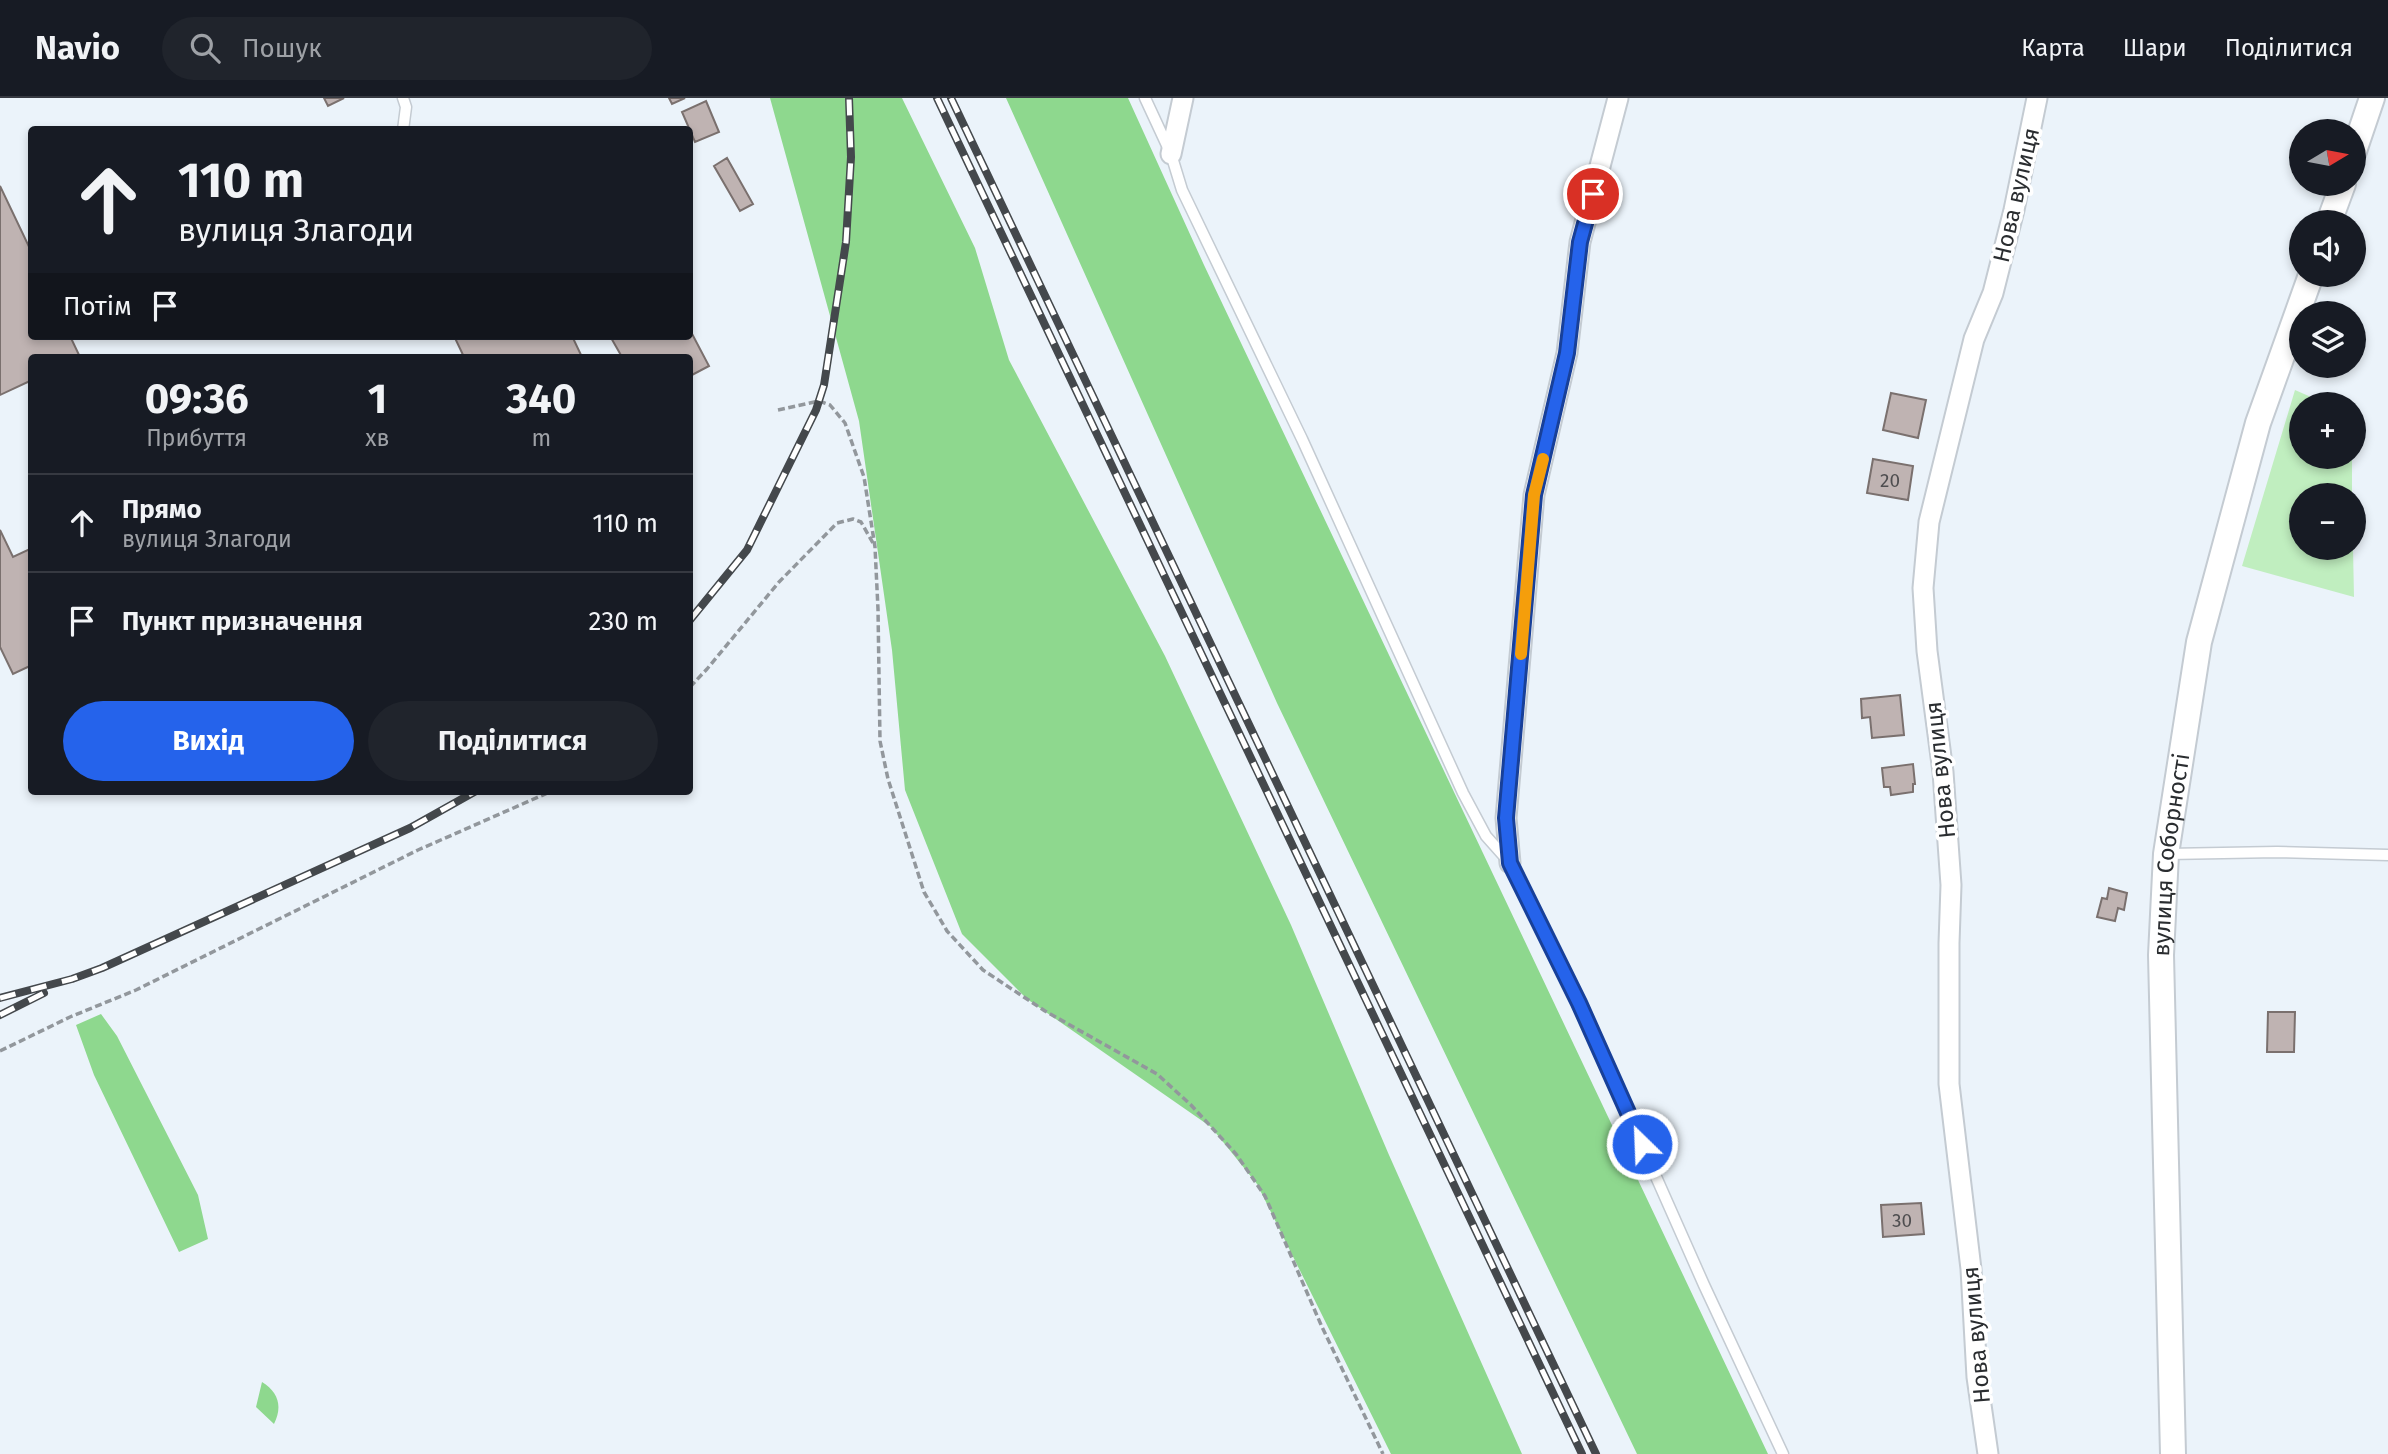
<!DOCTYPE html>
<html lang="uk">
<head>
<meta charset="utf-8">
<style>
	:root { --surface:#171b24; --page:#20242c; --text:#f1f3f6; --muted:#9ea1a6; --line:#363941; --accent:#2563eb }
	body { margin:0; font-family:"Fira Sans",sans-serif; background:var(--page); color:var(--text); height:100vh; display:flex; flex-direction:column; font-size:26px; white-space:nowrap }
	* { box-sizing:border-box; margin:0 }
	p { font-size:23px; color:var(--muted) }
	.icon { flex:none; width:38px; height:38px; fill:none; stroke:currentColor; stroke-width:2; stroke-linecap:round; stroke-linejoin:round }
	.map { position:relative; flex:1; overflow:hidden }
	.sheet { position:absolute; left:28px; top:256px; width:665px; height:441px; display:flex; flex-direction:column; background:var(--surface); border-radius:7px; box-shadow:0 4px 10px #0003 }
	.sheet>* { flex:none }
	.banner { position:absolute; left:28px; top:28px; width:665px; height:214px; border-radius:7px; box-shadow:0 4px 10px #0003; background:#171b24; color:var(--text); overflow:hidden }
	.needle { width:46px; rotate:80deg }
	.fabs { position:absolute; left:2289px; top:21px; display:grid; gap:14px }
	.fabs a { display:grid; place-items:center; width:77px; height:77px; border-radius:50%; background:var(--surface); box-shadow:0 4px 10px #0003; font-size:35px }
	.pin { position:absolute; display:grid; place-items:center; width:60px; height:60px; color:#fff; margin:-30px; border:4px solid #fff; border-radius:50%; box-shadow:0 2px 7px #0007 }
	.me { position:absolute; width:77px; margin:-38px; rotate:336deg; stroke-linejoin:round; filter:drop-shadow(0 0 5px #0008) }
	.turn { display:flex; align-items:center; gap:24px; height:147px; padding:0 35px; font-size:32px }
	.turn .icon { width:91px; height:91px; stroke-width:2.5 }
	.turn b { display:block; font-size:49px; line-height:60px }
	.then { display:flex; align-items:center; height:66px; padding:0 35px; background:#0003; gap:14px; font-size:26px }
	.eta { display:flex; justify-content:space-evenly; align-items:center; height:119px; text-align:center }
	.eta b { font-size:42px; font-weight:700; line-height:49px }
	.cta { display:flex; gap:14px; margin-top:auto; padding:14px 35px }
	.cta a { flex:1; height:80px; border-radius:42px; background:var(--accent); color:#fff; font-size:28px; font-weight:700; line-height:80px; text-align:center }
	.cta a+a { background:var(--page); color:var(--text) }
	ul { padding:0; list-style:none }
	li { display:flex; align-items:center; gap:21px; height:98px; padding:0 35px; border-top:2px solid var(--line) }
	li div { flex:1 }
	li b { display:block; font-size:26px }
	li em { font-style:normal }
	header { display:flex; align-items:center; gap:42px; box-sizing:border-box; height:98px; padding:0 35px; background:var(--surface); border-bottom:2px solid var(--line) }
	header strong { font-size:33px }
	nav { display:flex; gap:38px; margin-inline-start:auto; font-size:24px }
	.search { width:490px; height:63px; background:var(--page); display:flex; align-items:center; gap:18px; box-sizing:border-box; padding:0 24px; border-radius:38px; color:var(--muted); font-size:26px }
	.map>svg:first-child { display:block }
</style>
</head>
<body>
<header>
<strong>Navio</strong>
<div class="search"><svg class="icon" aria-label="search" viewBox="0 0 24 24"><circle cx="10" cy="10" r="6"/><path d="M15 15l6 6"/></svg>Пошук</div>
<nav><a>Карта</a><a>Шари</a><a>Поділитися</a></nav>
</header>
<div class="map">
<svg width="2388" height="1356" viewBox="0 0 2388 1356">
	<rect width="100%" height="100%" fill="#ebf3fa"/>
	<path fill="#c0eebf" d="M 2295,292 L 2327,306 L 2301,306 L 2301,359 L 2352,359 L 2352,397 L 2301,397 L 2301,450 L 2353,450 L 2354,499 L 2242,468 Z"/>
	<path fill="#8ed88e" d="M 770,0 L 902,0 L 975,150 L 1009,262 L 1165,558 L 1291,827 L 1389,1057 L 1522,1356 L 1391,1356 L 1257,1086 L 1211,1029 L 1027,901 L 962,836 L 905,692 L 892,552 L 859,323 Z
		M 1006,0 L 1128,0 L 1204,167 L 1768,1356 L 1637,1356 L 1277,605 Z
		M 101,916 L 117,938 L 198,1097 L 208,1141 L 179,1154 L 94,977 L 76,927 Z
		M 262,1284 C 278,1294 283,1308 274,1326 L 256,1309 Z"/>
	<path fill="#bfb3b2" stroke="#7a706e" stroke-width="2" d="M 324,0 L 344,0 L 328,8 Z
		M 669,0 L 685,0 L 672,6 Z
		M 706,3 L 719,34 L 695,44 L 682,14 Z
		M 727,60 L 753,106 L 740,113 L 714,68 Z
		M 0,88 L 32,155 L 32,238 L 70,238 L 80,259 L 32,259 L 32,282 L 0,297 Z
		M 690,232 L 709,268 L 690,278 L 690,259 L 622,259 L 610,238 L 690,238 Z
		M 454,238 L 572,238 L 582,259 L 464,259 Z
		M 1891,295 L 1926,302 L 1918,340 L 1883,332 Z
		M 1873,361 L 1913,368 L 1908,402 L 1867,395 Z
		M 0,432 L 13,459 L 32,450 L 32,567 L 13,576 L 0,549 Z
		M 1900,597 L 1904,637 L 1872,640 L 1870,619 L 1862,620 L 1861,601 Z
		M 1913,666 L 1915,686 L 1913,686 L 1913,694 L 1891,697 L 1890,689 L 1884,689 L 1882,670 Z
		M 2109,790 L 2127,795 L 2124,812 L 2118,810 L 2115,823 L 2097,819 L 2102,800 L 2107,801 Z
		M 2268,914 L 2295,914 L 2294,954 L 2267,954 Z
		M 1921,1105 L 1924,1136 L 1883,1139 L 1881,1107 Z"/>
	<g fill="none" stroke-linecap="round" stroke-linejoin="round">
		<g stroke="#c4cbd2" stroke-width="13">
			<path id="service" d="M 403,0 L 406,9 L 403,32
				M 1145,0 L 1171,56 L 1182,92 L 1302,341 L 1463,695 L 1486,738 L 1510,765 L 1579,905 L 1704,1187 L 1783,1356
				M 2168,756 L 2277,754 L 2388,757"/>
		</g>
		<g stroke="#c4cbd2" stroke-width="23">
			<path id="minor" d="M 1171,56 L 1183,0
				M 1510,765 L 1506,720 L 1534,397 L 1567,255 L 1580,144 L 1618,0
				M 1988,1356 L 1977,1279 L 1971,1171 L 1949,986 L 1949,845 L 1951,787 L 1943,674 L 1927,553 L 1923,490 L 1929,424 L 1974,241 L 1993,195 L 2014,112 L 2037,0"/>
		</g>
		<g stroke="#c4cbd2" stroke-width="28">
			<g id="tertiary">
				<path d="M 2354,53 L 2372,0"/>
				<path d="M 2329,124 L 2343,86"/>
				<path id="s1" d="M 2173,1356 L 2161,857 L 2166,756 L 2199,544 L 2258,325 L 2311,177"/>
			</g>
		</g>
		<path stroke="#92979c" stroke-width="3.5" stroke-dasharray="7 3.5" stroke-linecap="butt" d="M 778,312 L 819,303 L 830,307 L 845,325 L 864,379 L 875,449 L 878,511 L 880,643 L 888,681 L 924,794 L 947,833 L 983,872 L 1045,913 L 1157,976 L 1191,1007 L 1236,1056 L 1265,1098 L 1322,1229 L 1383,1356
			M 690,589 L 707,571 L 779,484 L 837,425 L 853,421 L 861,424 L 873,445
			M 0,953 L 70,919 L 136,892 L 418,752 L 552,693"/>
		<use href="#service" stroke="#fff" stroke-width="10"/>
		<use href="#minor" stroke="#fff" stroke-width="19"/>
		<use href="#tertiary" stroke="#fff" stroke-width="24"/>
		<g stroke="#44484c" stroke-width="8">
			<path id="rail" d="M 937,0 L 1582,1356
				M 951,0 L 1596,1356
				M 690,522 L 747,452 L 816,312 L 824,287 L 846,144 L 851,59 L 849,0
				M 0,900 L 72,881 L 102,870 L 410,730 L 476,693
				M 0,917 L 44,895"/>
		</g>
		<use href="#rail" stroke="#fff" stroke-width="5" stroke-dasharray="16" stroke-linecap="butt"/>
	</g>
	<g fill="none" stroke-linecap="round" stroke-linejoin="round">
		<g stroke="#184099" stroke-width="18">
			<path id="route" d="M 1593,96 L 1580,144 L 1567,255 L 1534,397 L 1506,720 L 1510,765 L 1579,905 L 1642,1046"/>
		</g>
		<use href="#route" stroke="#2563eb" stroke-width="12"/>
		<path stroke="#f59e0b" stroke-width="12" d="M 1521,556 L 1534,397 L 1543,361"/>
	</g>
	<g text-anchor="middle" stroke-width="7" stroke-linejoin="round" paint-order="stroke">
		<g font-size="19" fill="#4f4e50">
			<text x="1890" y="389">20</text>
			<text x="1902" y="1129">30</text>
		</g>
		<g font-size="23" fill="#2a2d30" stroke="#fff">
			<text transform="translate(2016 97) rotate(-77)" y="8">Нова вулиця</text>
			<text transform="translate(1940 672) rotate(-96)" y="8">Нова вулиця</text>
			<text dy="8" stroke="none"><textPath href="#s1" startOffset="600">вулиця Соборності</textPath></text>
			<text transform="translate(1976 1237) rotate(-95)" y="8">Нова вулиця</text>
		</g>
	</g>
</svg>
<div class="fabs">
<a><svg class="needle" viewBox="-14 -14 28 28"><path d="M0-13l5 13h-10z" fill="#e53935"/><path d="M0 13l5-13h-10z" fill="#9ea1a6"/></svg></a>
<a><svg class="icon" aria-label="sound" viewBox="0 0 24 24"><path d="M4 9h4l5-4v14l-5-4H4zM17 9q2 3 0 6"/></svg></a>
<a><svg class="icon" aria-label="layers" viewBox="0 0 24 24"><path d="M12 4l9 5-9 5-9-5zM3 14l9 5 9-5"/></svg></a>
<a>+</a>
<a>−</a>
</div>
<div class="pin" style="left:1593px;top:96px;background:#d93025"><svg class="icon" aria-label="arrive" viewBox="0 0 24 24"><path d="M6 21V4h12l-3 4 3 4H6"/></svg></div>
<svg class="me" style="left:1642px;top:1046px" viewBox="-20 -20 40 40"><circle r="17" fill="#2563eb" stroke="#fff" stroke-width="3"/><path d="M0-11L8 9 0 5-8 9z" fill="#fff"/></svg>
<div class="banner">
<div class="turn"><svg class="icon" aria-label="ahead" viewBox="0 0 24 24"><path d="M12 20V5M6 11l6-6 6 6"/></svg><div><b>110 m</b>вулиця Злагоди</div></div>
<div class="then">Потім<svg class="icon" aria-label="arrive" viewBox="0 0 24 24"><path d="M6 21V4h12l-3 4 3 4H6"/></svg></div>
</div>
<section class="sheet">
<div class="eta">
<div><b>09:36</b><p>Прибуття</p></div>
<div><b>1</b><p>хв</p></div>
<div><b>340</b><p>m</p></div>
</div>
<ul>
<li><svg class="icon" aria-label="ahead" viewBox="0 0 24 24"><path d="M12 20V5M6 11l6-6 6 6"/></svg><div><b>Прямо</b><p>вулиця Злагоди</p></div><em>110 m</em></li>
<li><svg class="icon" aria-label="arrive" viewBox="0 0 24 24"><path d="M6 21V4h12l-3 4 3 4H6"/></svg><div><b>Пункт призначення</b></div><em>230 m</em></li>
</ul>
<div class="cta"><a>Вихід</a><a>Поділитися</a></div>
</section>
</div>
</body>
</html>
